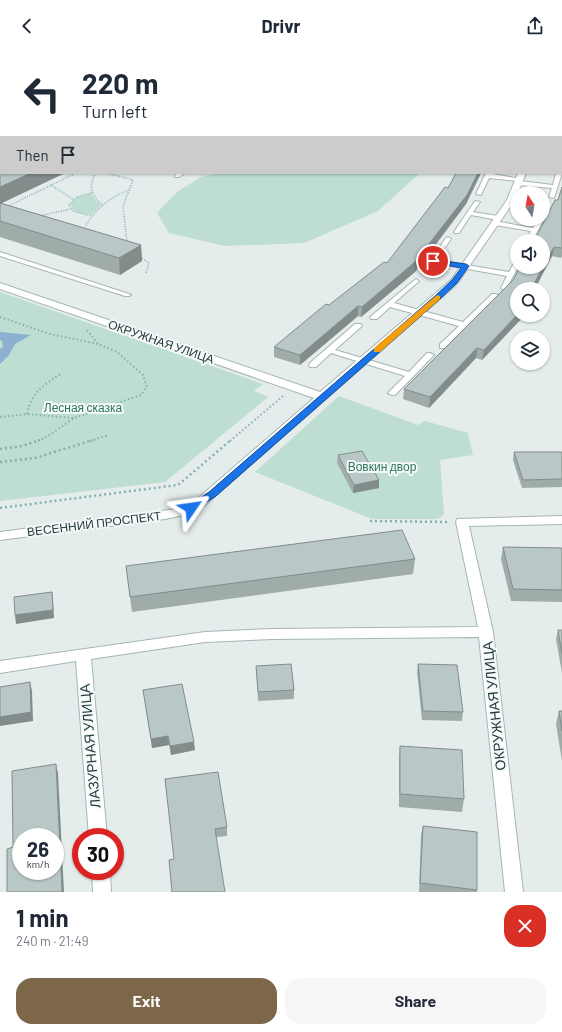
<!DOCTYPE html>
<html lang="en">
<head>
<meta charset="utf-8">
<style>
	:root { --surface:#fff; --page:#f6f6f7; --text:#1f2937; --muted:#747a83; --accent:#7d6749 }
	body { margin:0; font-family:Barlow,sans-serif; background:var(--page); color:var(--text); height:100vh; display:flex; flex-direction:column; font-size:15px; white-space:nowrap }
	* { box-sizing:border-box; margin:0 }
	p { font-size:13px; color:var(--muted) }
	.icon { flex:none; width:22px; height:22px; fill:none; stroke:currentColor; stroke-width:2; stroke-linecap:round; stroke-linejoin:round }
	.map { position:relative; height:840px; overflow:hidden }
	.side { display:flex; flex-direction:column; background:var(--surface); flex:1 }
	.side>* { flex:none }
	.guide { position:absolute; left:0px; top:0px; width:562px; height:122px; box-shadow:0 1px 3px #0004; background:#fff; color:var(--text); overflow:hidden }
	.needle { width:26px; rotate:349deg }
	.controls { position:absolute; left:510px; top:134px; display:grid; gap:8px }
	.controls a { display:grid; place-items:center; width:40px; height:40px; border-radius:50%; background:var(--surface); box-shadow:0 1px 3px #0004; font-size:20px }
	.speed { position:absolute; left:12px; top:776px; display:flex; gap:8px; font-size:20px; font-weight:700; text-align:center }
	.speed>* { display:grid; place-content:center; width:52px; height:52px; border-radius:50%; background:var(--surface); box-shadow:0 1px 3px #0004; line-height:1 }
	.speed small { font-size:10px; font-weight:400 }
	.speed .limit { border:6px solid #d22; background:#fff; color:#111 }
	.pin { position:absolute; display:grid; place-items:center; width:34px; height:34px; color:#fff; margin:-17px; border:2px solid #fff; border-radius:50%; box-shadow:0 1px 4px #0007 }
	.me { position:absolute; width:44px; margin:-22px; rotate:58deg; stroke-linejoin:round; filter:drop-shadow(0 0 3px #0008) }
	.turn { display:flex; align-items:center; gap:14px; height:84px; padding:0 16px; font-size:18px }
	.turn .icon { width:52px; height:52px; stroke-width:2.5 }
	.turn b { display:block; font-size:28px; line-height:34px }
	.then { display:flex; align-items:center; height:38px; padding:0 16px; background:#0003; gap:8px; font-size:15px }
	.round { display:grid; place-items:center; flex:none; width:42px; height:42px; border-radius:16px; background:var(--page) }
	.head { display:flex; align-items:center; justify-content:space-between; height:68px; padding:0 16px }
	h1 { font-size:24px; font-weight:700; line-height:30px }
	.primary-button { display:flex; gap:8px; margin-top:auto; padding:8px 16px }
	.primary-button a { flex:1; height:46px; border-radius:16px; background:var(--accent); color:#fff; font-size:16px; font-weight:700; line-height:46px; text-align:center }
	.primary-button a+a { background:var(--page); color:var(--text) }
	header { display:flex; justify-content:space-between; align-items:center; height:52px; padding:0 16px; background:var(--surface); font-size:18px; font-weight:700 }
	.map>svg:first-child { display:block }
</style>
</head>
<body>
<header><svg class="icon" aria-label="back" viewBox="0 0 24 24"><path d="M15 5l-7 7 7 7"/></svg>Drivr<svg class="icon" aria-label="share" viewBox="0 0 24 24"><path d="M12 15V3M7 8l5-5 5 5M5 13v7h14v-7"/></svg></header>
<div class="map">
<svg width="562" height="840" viewBox="0 0 562 840">
	<rect width="100%" height="100%" fill="#e4edec"/>
	<path fill="#bdded1" d="M 217,121 L 420,121 L 378,159 L 304,191 L 225,194 L 169,181 L 157,161 L 177,140 L 201,125 Z
		M 91,141 L 95,148 L 101,153 L 91,163 L 79,161 L 72,157 L 71,151 L 78,145 Z
		M 0,240 L 263,332 L 254,339 L 268,345 L 165,430 L 0,449 Z
		M 339,344 L 418,373 L 425,369 L 468,381 L 473,403 L 440,408 L 444,462 L 438,467 L 372,467 L 255,420 Z"/>
	<path fill="#8db0d1" d="M 0,280 L 31,283 L 15,292 L 9,303 L 0,312 L 0,297 L 3,295 L 2,289 L 0,288 Z"/>
	<g fill="none" stroke-linecap="round" stroke-linejoin="round">
		<g stroke="#a6b5b5" stroke-width="2">
			<path id="service" d="M 148,0 L 156,0 L 157,1 L 149,1 Z
				M 561,18 L 562,18 L 562,21 L 561,21 Z
				M 0,50 L 1,50 L 1,53 L 0,53 Z
				M 0,63 L 1,64 L 1,68 L 0,67 Z
				M 561,63 L 562,64 L 562,68 L 561,67 Z
				M 561,95 L 562,95 L 562,99 L 561,99 Z
				M 561,111 L 562,112 L 561,116 Z
				M 561,120 L 562,121 L 554,146 L 549,145 L 552,136 L 518,133 L 515,131 L 517,129 L 489,126 L 481,143 L 476,142 L 486,121 L 521,127 L 522,128 L 520,129 L 553,133 L 556,121 L 561,121 Z
				M 178,121 L 185,121 L 179,125 L 175,125 L 175,123 Z
				M 475,149 L 480,150 L 473,160 L 498,164 L 501,166 L 498,168 L 471,163 L 459,181 L 455,181 L 454,180 Z
				M 546,155 L 549,157 L 545,163 L 543,164 L 543,157 Z
				M 543,166 L 544,167 L 532,189 L 526,189 L 531,179 L 495,173 L 492,171 L 495,169 L 533,176 L 538,167 L 543,167 Z
				M 448,185 L 451,187 L 436,208 L 509,220 L 515,209 L 517,208 L 518,215 L 506,237 L 504,238 L 501,236 L 507,224 L 434,211 L 426,221 L 422,221 L 422,219 L 446,186 Z
				M 0,200 L 129,242 L 131,243 L 129,244 L 125,244 L 0,204 Z
				M 416,227 L 419,229 L 418,230 L 394,251 L 463,270 L 492,242 L 496,242 L 498,243 L 446,296 L 440,296 L 440,292 L 459,274 L 390,255 L 377,267 L 371,267 L 370,265 Z
				M 355,272 L 361,272 L 362,274 L 335,298 L 409,320 L 427,301 L 430,301 L 434,303 L 395,343 L 392,343 L 388,341 L 405,324 L 331,301 L 316,315 L 310,315 L 309,313 L 310,311 Z"/>
		</g>
		<g stroke="#a6b5b5" stroke-width="2">
			<path id="minor" d="M 317,0 L 327,0 L 328,1 L 318,1 Z
				M 561,27 L 562,27 L 561,33 Z
				M 518,121 L 526,121 L 515,148 L 457,232 L 205,453 L 184,463 L 165,467 L 0,488 L 0,480 L 177,457 L 197,447 L 314,346 L 0,237 L 0,231 L 320,340 L 451,228 L 507,148 Z
				M 562,464 L 562,472 L 469,474 L 493,580 L 523,840 L 505,840 L 479,585 L 272,587 L 205,590 L 91,607 L 107,785 L 89,785 L 76,609 L 0,621 L 0,609 L 205,580 L 272,577 L 478,575 L 456,470 L 457,467 Z
				M 92,819 L 110,819 L 111,840 L 93,840 Z"/>
		</g>
		<path stroke="#85b0b0" stroke-width="1.5" stroke-dasharray="1 1.5" stroke-linecap="butt" d="M 96,121 C 88,134 91,143 102,153
			M 107,121 L 133,128 L 123,154 L 127,191
			M 51,133 L 74,148
			M 91,141 L 77,145 L 69,153 L 73,159 L 91,164
			M 0,158 L 76,121
			M 39,164 L 71,157
			M 83,179 C 93,159 108,146 129,138
			M 140,205 L 149,211 L 146,221"/>
		<path stroke="#85b0b0" stroke-width="2" stroke-dasharray="1.5 2.5" stroke-linecap="butt" d="M 0,265 L 50,282 L 98,292 L 117,300 L 143,323 L 147,335 L 141,343 L 74,366 L 45,386 L 37,389
			M 87,278 L 98,292
			M 27,362 C 31,341 44,332 61,322
			M 0,365 L 27,362 L 74,366
			M 90,389 L 108,383
			M 230,389 L 283,344"/>
		<path stroke="#85b0b0" stroke-width="2.5" stroke-dasharray="2 3" stroke-linecap="butt" d="M 0,397 L 22,394 L 40,388
			M 0,410 L 35,406 L 93,388
			M 0,456 L 178,433 L 231,388
			M 370,469 L 448,470"/>
		<use href="#service" fill="#fff" fill-rule="evenodd"/>
		<use href="#minor" fill="#fff" fill-rule="evenodd"/>
	</g>
	<path fill="#9facaa" d="M 0,118 L 1,121 L 65,121 L 1,151 L 141,193 L 142,209 L 120,223 L 0,185 Z
		M 456,121 L 481,121 L 466,152 L 415,220 L 361,265 L 358,264 L 300,313 L 274,305 L 274,295 L 387,211 L 448,136 Z
		M 562,135 L 562,204 L 561,206 L 552,204 L 517,263 L 525,263 L 482,308 L 476,306 L 429,356 L 403,347 L 404,337 L 513,228 L 558,148 Z
		M 514,400 L 562,400 L 562,435 L 522,436 L 513,408 Z
		M 338,403 L 379,428 L 379,436 L 353,441 L 337,411 Z
		M 503,495 L 562,496 L 562,550 L 511,549 L 501,507 Z
		M 415,507 L 413,522 L 132,560 L 126,514 Z
		M 558,578 L 562,578 L 562,621 L 556,587 Z
		M 418,612 L 463,660 L 462,669 L 422,668 L 417,620 Z
		M 256,614 L 294,638 L 294,647 L 258,649 Z
		M 143,638 L 195,698 L 171,703 L 169,693 L 152,696 Z
		M 559,659 L 562,659 L 562,709 L 556,672 Z
		M 400,694 L 464,747 L 462,760 L 399,755 L 399,706 Z
		M 165,727 L 227,775 L 227,784 L 217,785 L 174,807 Z
		M 423,774 L 477,838 L 477,840 L 419,840 L 421,783 Z"/>
	<path fill="#828c8b" d="M 31,121 L 65,121 L 0,152 L 0,135 Z
		M 478,121 L 481,121 L 466,152 L 415,220 L 361,265 L 362,255 Z
		M 141,193 L 142,209 L 120,223 L 119,206 Z
		M 554,195 L 552,204 L 535,237 L 531,237 Z
		M 358,254 L 358,264 L 300,313 L 300,303 Z
		M 517,263 L 525,263 L 482,308 L 484,298 Z
		M 477,296 L 476,306 L 429,356 L 430,345 Z
		M 379,428 L 379,436 L 353,441 L 354,433 Z
		M 52,540 L 53,549 L 54,566 L 16,572 L 15,563 Z
		M 30,630 L 32,639 L 33,669 L 0,674 L 0,665 Z
		M 168,684 L 169,693 L 152,696 L 151,687 Z
		M 194,690 L 195,698 L 171,703 L 170,694 Z
		M 56,712 L 58,721 L 64,840 L 62,840 Z"/>
	<path fill="#b9c8c6" stroke="#828c8b" fill-rule="evenodd" d="M 0,118 L 1,118 L 1,121 L 31,121 L 0,135 Z
		M 456,121 L 478,121 L 467,143 L 415,210 L 362,255 L 358,254 L 300,303 L 274,295 L 326,252 L 329,253 L 384,210 L 387,211 L 445,135 L 448,136 Z
		M 562,135 L 562,196 L 554,195 L 531,237 L 517,237 L 517,263 L 484,298 L 477,296 L 430,345 L 404,337 L 513,228 L 520,215 L 543,215 L 543,189 L 534,189 L 555,148 L 558,148 Z
		M 0,151 L 141,193 L 119,206 L 0,169 Z
		M 362,399 L 379,428 L 354,433 L 338,403 Z
		M 514,400 L 562,400 L 562,427 L 523,428 Z
		M 402,478 L 415,507 L 130,545 L 126,514 Z
		M 503,495 L 562,496 L 562,538 L 513,537 Z
		M 52,540 L 53,558 L 15,563 L 14,545 Z
		M 558,578 L 562,578 L 562,602 Z
		M 291,612 L 294,638 L 258,640 L 256,614 Z
		M 418,612 L 457,613 L 463,660 L 423,659 Z
		M 30,630 L 31,660 L 0,665 L 0,635 Z
		M 182,632 L 194,690 L 170,694 L 168,684 L 151,687 L 143,638 Z
		M 559,659 L 562,659 L 562,679 Z
		M 400,694 L 462,698 L 464,747 L 400,742 Z
		M 56,712 L 62,840 L 7,840 L 7,797 L 13,795 L 12,719 ZM 21,785 L 55,785 L 55,819 L 21,819 Z
		M 218,720 L 227,775 L 215,777 L 225,840 L 172,840 L 169,808 L 174,807 L 165,727 Z
		M 423,774 L 477,780 L 477,838 L 420,831 Z"/>
	<path fill="#1a73e8" stroke="#114b97" d="M 431,207 L 466,212 L 469,214 L 457,231 L 440,247 L 216,444 L 195,458 L 188,458 L 187,456 L 188,454 L 209,440 L 435,244 L 452,228 L 461,216 L 431,210 Z"/>
	<path fill="#f59e0b" d="M 437,243 L 440,244 L 440,247 L 380,300 L 374,300 L 374,296 Z"/>
	<g text-anchor="middle" stroke-width="4" stroke-linejoin="round" paint-order="stroke">
		<g font-size="12" fill="#233d3f" stroke="#f5faf9">
			<text transform="translate(161 290) rotate(19)" y="4">ОКРУЖНАЯ УЛИЦА</text>
			<text transform="translate(94 472) rotate(-7)" y="4">ВЕСЕННИЙ ПРОСПЕКТ</text>
		</g>
		<g font-size="12" fill="#2e7561" stroke="#f5faf9">
			<text x="83" y="360">Лесная сказка</text>
			<text x="382" y="419">Вовкин двор</text>
		</g>
		<g font-size="14" fill="#233d3f" stroke="#f5faf9">
			<text transform="translate(494 654) rotate(-96)" y="5">ОКРУЖНАЯ УЛИЦА</text>
			<text transform="translate(90 694) rotate(-95)" y="5">ЛАЗУРНАЯ УЛИЦА</text>
		</g>
	</g>
</svg>
<div class="controls">
<a><svg class="needle" viewBox="-14 -14 28 28"><path d="M0-13l5 13h-10z" fill="#e53935"/><path d="M0 13l5-13h-10z" fill="#747a83"/></svg></a>
<a><svg class="icon" aria-label="sound" viewBox="0 0 24 24"><path d="M4 9h4l5-4v14l-5-4H4zM17 9q2 3 0 6"/></svg></a>
<a><svg class="icon" aria-label="search" viewBox="0 0 24 24"><circle cx="10" cy="10" r="6"/><path d="M15 15l6 6"/></svg></a>
<a><svg class="icon" aria-label="layers" viewBox="0 0 24 24"><path d="M12 4l9 5-9 5-9-5zM3 14l9 5 9-5"/></svg></a>
</div>
<div class="speed"><div>26<small>km/h</small></div><div class="limit">30</div></div>
<div class="pin" style="left:433px;top:209px;background:#d93025"><svg class="icon" aria-label="arrive" viewBox="0 0 24 24"><path d="M6 21V4h12l-3 4 3 4H6"/></svg></div>
<svg class="me" style="left:191px;top:456px" viewBox="-20 -20 40 40"><path d="M0-17L14 15 0 8-14 15z" fill="#1a73e8" stroke="#fff" stroke-width="4"/></svg>
<div class="guide">
<div class="turn"><svg class="icon" aria-label="left" viewBox="0 0 24 24"><path d="M17 20v-9H6M10 6l-5 5 5 5"/></svg><div><b>220 m</b>Turn left</div></div>
<div class="then">Then<svg class="icon" aria-label="arrive" viewBox="0 0 24 24"><path d="M6 21V4h12l-3 4 3 4H6"/></svg></div>
</div>
</div>
<section class="side">
<div class="head"><div><h1>1 min</h1><p>240 m · 21:49</p></div><a class="round" style="background:#d93025;color:#fff"><svg class="icon" aria-label="close" viewBox="0 0 24 24"><path d="M6 6l12 12M18 6L6 18"/></svg></a></div>
<div class="primary-button"><a>Exit</a><a>Share</a></div>
</section>
</body>
</html>
